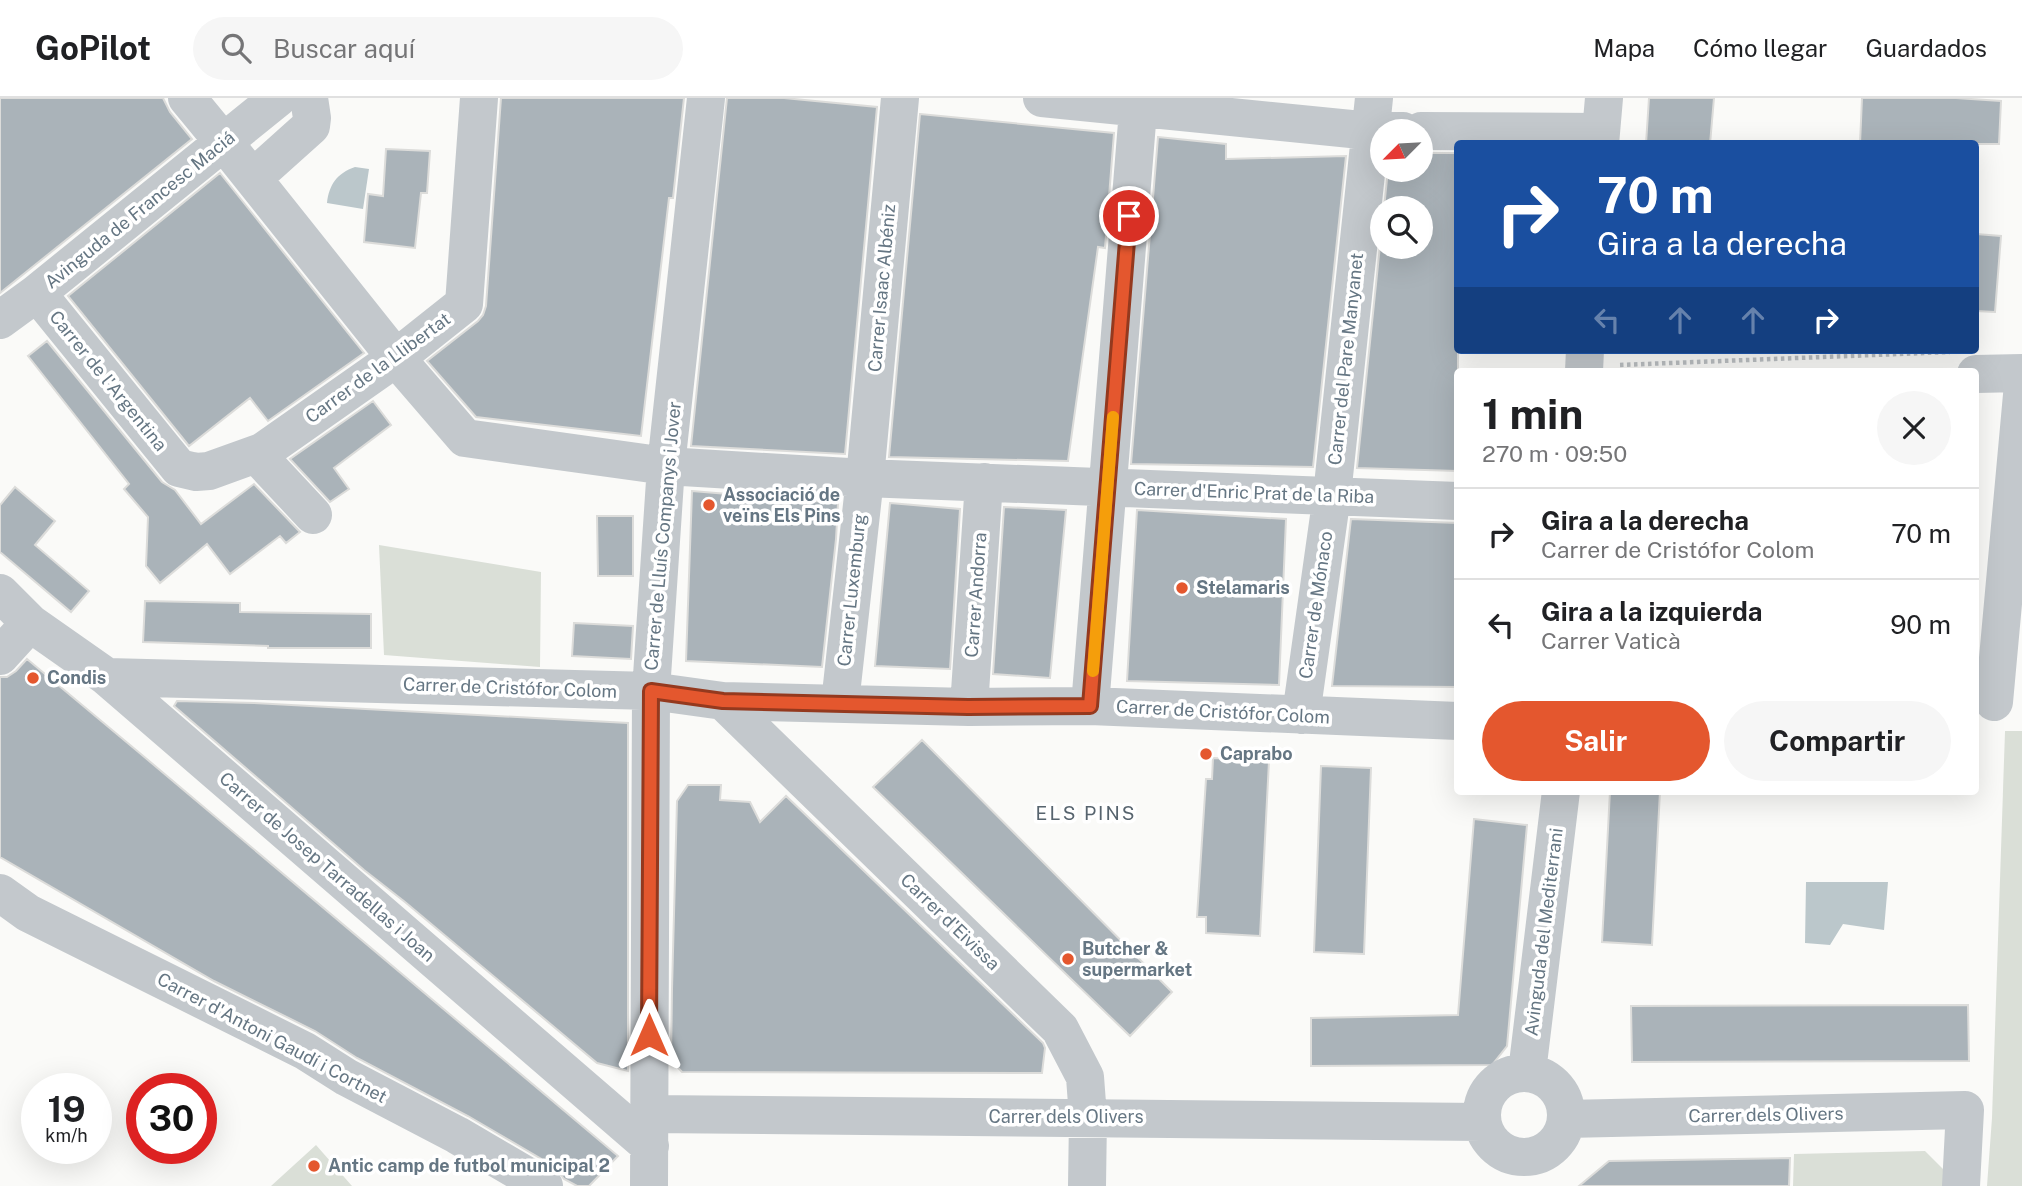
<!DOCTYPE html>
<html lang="es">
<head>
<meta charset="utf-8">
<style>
	:root { --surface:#fff; --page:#f6f6f6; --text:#202124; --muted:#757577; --line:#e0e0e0; --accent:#e4572e }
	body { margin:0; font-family:"Public Sans",sans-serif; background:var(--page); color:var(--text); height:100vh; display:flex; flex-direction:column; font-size:26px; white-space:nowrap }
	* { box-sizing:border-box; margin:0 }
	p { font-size:23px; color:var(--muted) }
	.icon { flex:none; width:38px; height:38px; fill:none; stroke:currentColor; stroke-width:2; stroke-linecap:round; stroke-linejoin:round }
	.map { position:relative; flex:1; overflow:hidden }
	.sheet { position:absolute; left:1454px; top:270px; width:525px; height:427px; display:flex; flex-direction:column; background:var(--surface); border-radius:7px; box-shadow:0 7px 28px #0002 }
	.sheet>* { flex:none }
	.banner { position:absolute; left:1454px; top:42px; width:525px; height:214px; border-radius:7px; box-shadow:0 7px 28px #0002; background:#1a4fa0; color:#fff; overflow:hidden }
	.needle { width:46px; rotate:246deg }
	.fabs { position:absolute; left:1370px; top:21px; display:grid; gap:14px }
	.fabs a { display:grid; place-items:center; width:63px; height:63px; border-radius:50%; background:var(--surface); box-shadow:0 7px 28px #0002; font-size:35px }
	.speed { position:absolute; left:21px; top:975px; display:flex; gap:14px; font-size:35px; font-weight:700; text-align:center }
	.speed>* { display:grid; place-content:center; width:91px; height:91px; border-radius:50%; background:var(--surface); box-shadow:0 7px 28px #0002; line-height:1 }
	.speed small { font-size:18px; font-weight:400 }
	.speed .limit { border:10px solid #d22; background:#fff; color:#111 }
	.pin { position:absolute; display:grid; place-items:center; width:60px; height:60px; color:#fff; margin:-30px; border:4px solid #fff; border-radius:50%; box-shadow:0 2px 7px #0007 }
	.me { position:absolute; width:77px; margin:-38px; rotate:0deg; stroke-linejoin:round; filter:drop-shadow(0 0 5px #0008) }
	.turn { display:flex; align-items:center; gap:24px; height:147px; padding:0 28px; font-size:32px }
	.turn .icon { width:91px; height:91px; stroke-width:2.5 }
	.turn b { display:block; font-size:49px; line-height:60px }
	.lanes { display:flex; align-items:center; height:66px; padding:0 28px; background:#0003; justify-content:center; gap:35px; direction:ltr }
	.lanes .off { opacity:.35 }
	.round { display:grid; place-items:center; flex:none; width:74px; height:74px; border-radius:37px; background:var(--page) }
	.summary { display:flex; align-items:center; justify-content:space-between; height:119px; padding:0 28px }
	h1 { font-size:42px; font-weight:700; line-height:52px }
	.button { display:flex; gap:14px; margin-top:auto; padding:14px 28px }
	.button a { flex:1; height:80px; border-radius:42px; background:var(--accent); color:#fff; font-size:28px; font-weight:700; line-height:80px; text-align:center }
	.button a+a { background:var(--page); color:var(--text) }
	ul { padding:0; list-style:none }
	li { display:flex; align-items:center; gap:21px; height:91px; padding:0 28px; border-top:2px solid var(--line) }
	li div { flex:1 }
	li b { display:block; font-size:26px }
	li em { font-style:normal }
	header { display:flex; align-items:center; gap:42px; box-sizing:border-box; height:98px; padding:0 35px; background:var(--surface); border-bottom:2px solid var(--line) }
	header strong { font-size:33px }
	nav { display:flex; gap:38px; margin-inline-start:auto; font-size:24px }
	.search { width:490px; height:63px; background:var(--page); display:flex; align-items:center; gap:18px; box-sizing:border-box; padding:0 24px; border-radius:38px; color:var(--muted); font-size:26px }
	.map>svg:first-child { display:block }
</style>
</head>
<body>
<header>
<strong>GoPilot</strong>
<div class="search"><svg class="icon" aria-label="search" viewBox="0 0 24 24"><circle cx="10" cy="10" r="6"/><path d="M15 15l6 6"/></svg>Buscar aquí</div>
<nav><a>Mapa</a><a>Cómo llegar</a><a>Guardados</a></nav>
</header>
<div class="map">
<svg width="2022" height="1088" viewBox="0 0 2022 1088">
	<rect width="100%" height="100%" fill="#fafaf8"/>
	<path fill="#dadfd7" d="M 379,447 L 541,474 L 540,569 L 384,557 Z
		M 2005,633 L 2022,633 L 2022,1088 L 1987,1088 L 1992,1020 Z
		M 316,1047 L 352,1088 L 271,1088 Z
		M 1925,1053 L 1944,1072 L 1943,1088 L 1793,1088 L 1794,1056 Z"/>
	<path fill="#bbc7cb" d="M 355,69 L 369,71 L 363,111 L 327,105 C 329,87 337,75 355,69 Z
		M 1806,784 L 1888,784 L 1884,832 L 1843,826 L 1830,847 L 1805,845 Z"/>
	<path fill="#aab3b9" stroke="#dcdcda" stroke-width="2" d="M 0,0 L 163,0 L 170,14 L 192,41 L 0,195 Z
		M 501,0 L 684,0 L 673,100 L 669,100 L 641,338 L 476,319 L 427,263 L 478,223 L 483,217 L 486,208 Z
		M 727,0 L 784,0 L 877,9 L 845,356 L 691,348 Z
		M 1649,0 L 1714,0 L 1710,46 L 1646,46 Z
		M 1862,0 L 1956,0 L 2001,3 L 1999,46 L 1860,46 Z
		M 920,16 L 1114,35 L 1105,150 L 1098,149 L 1068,363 L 889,359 Z
		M 1158,39 L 1226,46 L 1226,61 L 1346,58 L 1313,369 L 1131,366 Z
		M 386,51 L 430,53 L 427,95 L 421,95 L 415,150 L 364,144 L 368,96 L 383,98 Z
		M 1421,55 L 1458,55 L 1458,373 L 1357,370 L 1382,128 L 1382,149 L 1421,149 L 1421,110 L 1384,110 L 1388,72 L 1421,72 Z
		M 220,75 L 364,255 L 268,323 L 250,300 L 189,348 L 68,198 Z
		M 1976,136 L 2001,138 L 1995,214 L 1976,213 Z
		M 47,243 L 162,384 L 175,392 L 201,426 L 254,386 L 300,434 L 286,445 L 280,438 L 230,476 L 207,446 L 160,485 L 146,468 L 148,419 L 124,391 L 129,386 L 28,258 Z
		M 373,303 L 391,327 L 334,370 L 349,391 L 330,404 L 290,361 Z
		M 15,389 L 55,423 L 35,447 L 89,493 L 71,514 L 0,454 L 0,407 Z
		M 692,393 L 838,405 L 836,441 L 822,569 L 686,563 Z
		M 890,405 L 960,411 L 950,571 L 875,568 Z
		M 1004,409 L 1066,412 L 1050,580 L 993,576 Z
		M 1137,412 L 1286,421 L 1279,587 L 1127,583 Z
		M 597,418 L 633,418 L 633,478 L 598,478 Z
		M 1351,421 L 1458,425 L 1458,589 L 1332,588 Z
		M 145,503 L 240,505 L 240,514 L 371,516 L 371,550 L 268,550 L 268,548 L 143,544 Z
		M 574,525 L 633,528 L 631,561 L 572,558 Z
		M 27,561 L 142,657 L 618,1058 L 589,1088 L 577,1088 L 564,1081 L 555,1069 L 468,1018 L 357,960 L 315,933 L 214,883 L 0,759 L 0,579 L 7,579 L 16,573 Z
		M 177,603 L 254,605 L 628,625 L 628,973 L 597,965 L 405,804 L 364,772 L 174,608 Z
		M 922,642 L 1172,894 L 1130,938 L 873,689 Z
		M 1213,660 L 1269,663 L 1260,838 L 1206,835 L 1206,819 L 1197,819 L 1206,681 L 1212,681 Z
		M 1321,668 L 1371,670 L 1364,856 L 1314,854 Z
		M 688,687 L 721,687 L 720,702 L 750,704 L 760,724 L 786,698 L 1043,945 L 1045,950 L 1042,975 L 682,974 L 671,962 L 672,891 L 677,703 Z
		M 1610,693 L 1660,693 L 1652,847 L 1602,844 Z
		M 1474,721 L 1527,727 L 1507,948 L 1492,967 L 1311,968 L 1311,920 L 1458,917 Z
		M 1968,907 L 1969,963 L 1632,964 L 1631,908 Z
		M 1790,1060 L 1789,1088 L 1579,1088 L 1609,1063 Z"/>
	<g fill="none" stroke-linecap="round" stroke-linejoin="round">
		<path stroke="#bbbfc2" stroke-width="4.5" stroke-dasharray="3.5 3.5" stroke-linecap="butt" d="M 1620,267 L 1950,254"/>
		<path stroke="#c3c8cc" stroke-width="38" d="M 187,0 L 234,57 L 396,260 L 465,340 L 666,368 L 865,380 L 1458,403
			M 1042,0 L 1371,33 L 1403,33
			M 1421,33 L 1601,34
			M 1600,46 L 1604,0
			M 253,80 L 311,28 L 312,20 L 309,0
			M 37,195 L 179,370 L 196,374 L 209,373 L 262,354 L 396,260 L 464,206 L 479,0
			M 0,222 L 37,195 L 278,0
			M 1584,273 L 1585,252
			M 1976,276 L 2022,275
			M 257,357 L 313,417
			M 0,495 L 30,525 L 107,579 L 650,1048
			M 0,558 L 30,525
			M 107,579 L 651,593 L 723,603 L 969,609 L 1090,608 L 1458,623
			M 723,603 L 1060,931 L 1085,979 L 1088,1019 L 1087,1088
			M 1994,604 L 2022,297
			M 840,605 L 865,380 L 900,0
			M 1090,608 L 1139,0
			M 969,609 L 984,384
			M 1301,617 L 1332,397 L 1374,0
			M 0,795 L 28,815 L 305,953 L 346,979 L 457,1037 L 544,1088
			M 1527,974 L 1561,693
			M1482 1017a42 42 0 1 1 84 0a42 42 0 1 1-84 0Z
			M 649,1016 L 1482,1024
			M 1566,1021 L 1965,1012 L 1961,1088
			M 649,1088 L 651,593 L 666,368 L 706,0"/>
	</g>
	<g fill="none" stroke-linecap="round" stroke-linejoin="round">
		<g stroke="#94391e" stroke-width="18">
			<path id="route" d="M 649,937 L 651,593 L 723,603 L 968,609 L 1090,608 L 1129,118"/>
		</g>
		<use href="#route" stroke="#e4572e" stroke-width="12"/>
		<path stroke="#f59e0b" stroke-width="12" d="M 1093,573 L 1113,319"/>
	</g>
	<g fill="#e4572e" stroke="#fff" stroke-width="2.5">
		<circle cx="709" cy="407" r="7"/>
		<circle cx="1182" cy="490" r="7"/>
		<circle cx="33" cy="580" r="7"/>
		<circle cx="1206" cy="656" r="7"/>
		<circle cx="1068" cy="861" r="7"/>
		<circle cx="314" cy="1068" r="7"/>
	</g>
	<g text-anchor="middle" stroke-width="7" stroke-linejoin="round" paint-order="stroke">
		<g font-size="18" fill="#657683" stroke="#fff">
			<text transform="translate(140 112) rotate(-39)" y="6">Avinguda de Francesc Maciá</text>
			<text transform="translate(882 190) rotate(-85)" y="6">Carrer Isaac Albéniz</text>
			<text transform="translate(1346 261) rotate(-84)" y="6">Carrer del Pare Manyanet</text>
			<text transform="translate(378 270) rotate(-36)" y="6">Carrer de la Llibertat</text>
			<text transform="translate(108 283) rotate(51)" y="6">Carrer de l'Argentina</text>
			<text transform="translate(1254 395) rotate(2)" y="6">Carrer d'Enric Prat de la Riba</text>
			<text transform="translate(663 438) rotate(-85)" y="6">Carrer de Lluís Companys i Jover</text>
			<text transform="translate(852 492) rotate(-84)" y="6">Carrer Luxemburg</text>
			<text transform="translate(976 497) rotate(-86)" y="6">Carrer Andorra</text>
			<text transform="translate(1316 507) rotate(-82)" y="6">Carrer de Mónaco</text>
			<text transform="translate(510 590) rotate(2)" y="6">Carrer de Cristófor Colom</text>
			<text transform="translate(1223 614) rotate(3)" y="6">Carrer de Cristófor Colom</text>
			<text transform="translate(327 769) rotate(41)" y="6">Carrer de Josep Tarradellas i Joan</text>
			<text transform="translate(950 824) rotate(44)" y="6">Carrer d'Eivissa</text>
			<text transform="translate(1544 834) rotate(-83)" y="6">Avinguda del Mediterrani</text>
			<text transform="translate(272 940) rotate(28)" y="6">Carrer d'Antoni Gaudí i Cortnet</text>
			<text transform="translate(1766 1017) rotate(-1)" y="6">Carrer dels Olivers</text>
			<text x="1066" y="1025">Carrer dels Olivers</text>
		</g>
		<g font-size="18" font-weight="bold" fill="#657683" stroke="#fff" text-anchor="start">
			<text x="723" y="403">Associació de<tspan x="723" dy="21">veïns Els Pins</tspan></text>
			<text x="1196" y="496">Stelamaris</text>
			<text x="47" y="586">Condis</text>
			<text x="1220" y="662">Caprabo</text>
			<text x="1082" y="857">Butcher &amp;<tspan x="1082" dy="21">supermarket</tspan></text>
			<text x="328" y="1074">Antic camp de futbol municipal 2</text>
		</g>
		<g font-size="19" letter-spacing="2" fill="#57646e" stroke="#fff">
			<text x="1086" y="722">ELS PINS</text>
		</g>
	</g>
</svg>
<div class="fabs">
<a><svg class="needle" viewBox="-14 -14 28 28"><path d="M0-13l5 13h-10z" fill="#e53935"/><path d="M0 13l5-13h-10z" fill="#757577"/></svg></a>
<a><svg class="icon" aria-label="search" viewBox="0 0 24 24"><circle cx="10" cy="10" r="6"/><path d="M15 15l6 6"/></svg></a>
</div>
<div class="speed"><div>19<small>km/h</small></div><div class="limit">30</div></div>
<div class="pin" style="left:1129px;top:118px;background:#d93025"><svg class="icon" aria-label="arrive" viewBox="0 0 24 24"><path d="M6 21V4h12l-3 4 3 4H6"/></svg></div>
<svg class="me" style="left:649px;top:937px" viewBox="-20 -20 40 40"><path d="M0-17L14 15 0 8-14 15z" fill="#e4572e" stroke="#fff" stroke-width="4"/></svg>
<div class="banner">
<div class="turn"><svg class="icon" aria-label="right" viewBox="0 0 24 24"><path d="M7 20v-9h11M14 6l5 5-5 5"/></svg><div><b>70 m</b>Gira a la derecha</div></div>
<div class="lanes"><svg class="icon off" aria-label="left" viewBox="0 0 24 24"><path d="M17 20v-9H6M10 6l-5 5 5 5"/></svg><svg class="icon off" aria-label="ahead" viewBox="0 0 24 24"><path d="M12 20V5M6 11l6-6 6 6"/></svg><svg class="icon off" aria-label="ahead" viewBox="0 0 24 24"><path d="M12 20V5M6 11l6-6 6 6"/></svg><svg class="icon" aria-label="right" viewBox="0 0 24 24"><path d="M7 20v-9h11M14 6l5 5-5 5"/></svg></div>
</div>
<section class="sheet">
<div class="summary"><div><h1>1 min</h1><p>270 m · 09:50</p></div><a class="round"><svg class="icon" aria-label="close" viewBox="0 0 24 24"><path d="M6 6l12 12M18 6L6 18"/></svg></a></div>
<ul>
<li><svg class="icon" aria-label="right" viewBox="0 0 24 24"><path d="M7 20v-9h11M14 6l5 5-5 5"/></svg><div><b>Gira a la derecha</b><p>Carrer de Cristófor Colom</p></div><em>70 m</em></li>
<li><svg class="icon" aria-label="left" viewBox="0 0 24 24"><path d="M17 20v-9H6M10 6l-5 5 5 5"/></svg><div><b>Gira a la izquierda</b><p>Carrer Vaticà</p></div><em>90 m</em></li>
</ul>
<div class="button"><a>Salir</a><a>Compartir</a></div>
</section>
</div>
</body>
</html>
